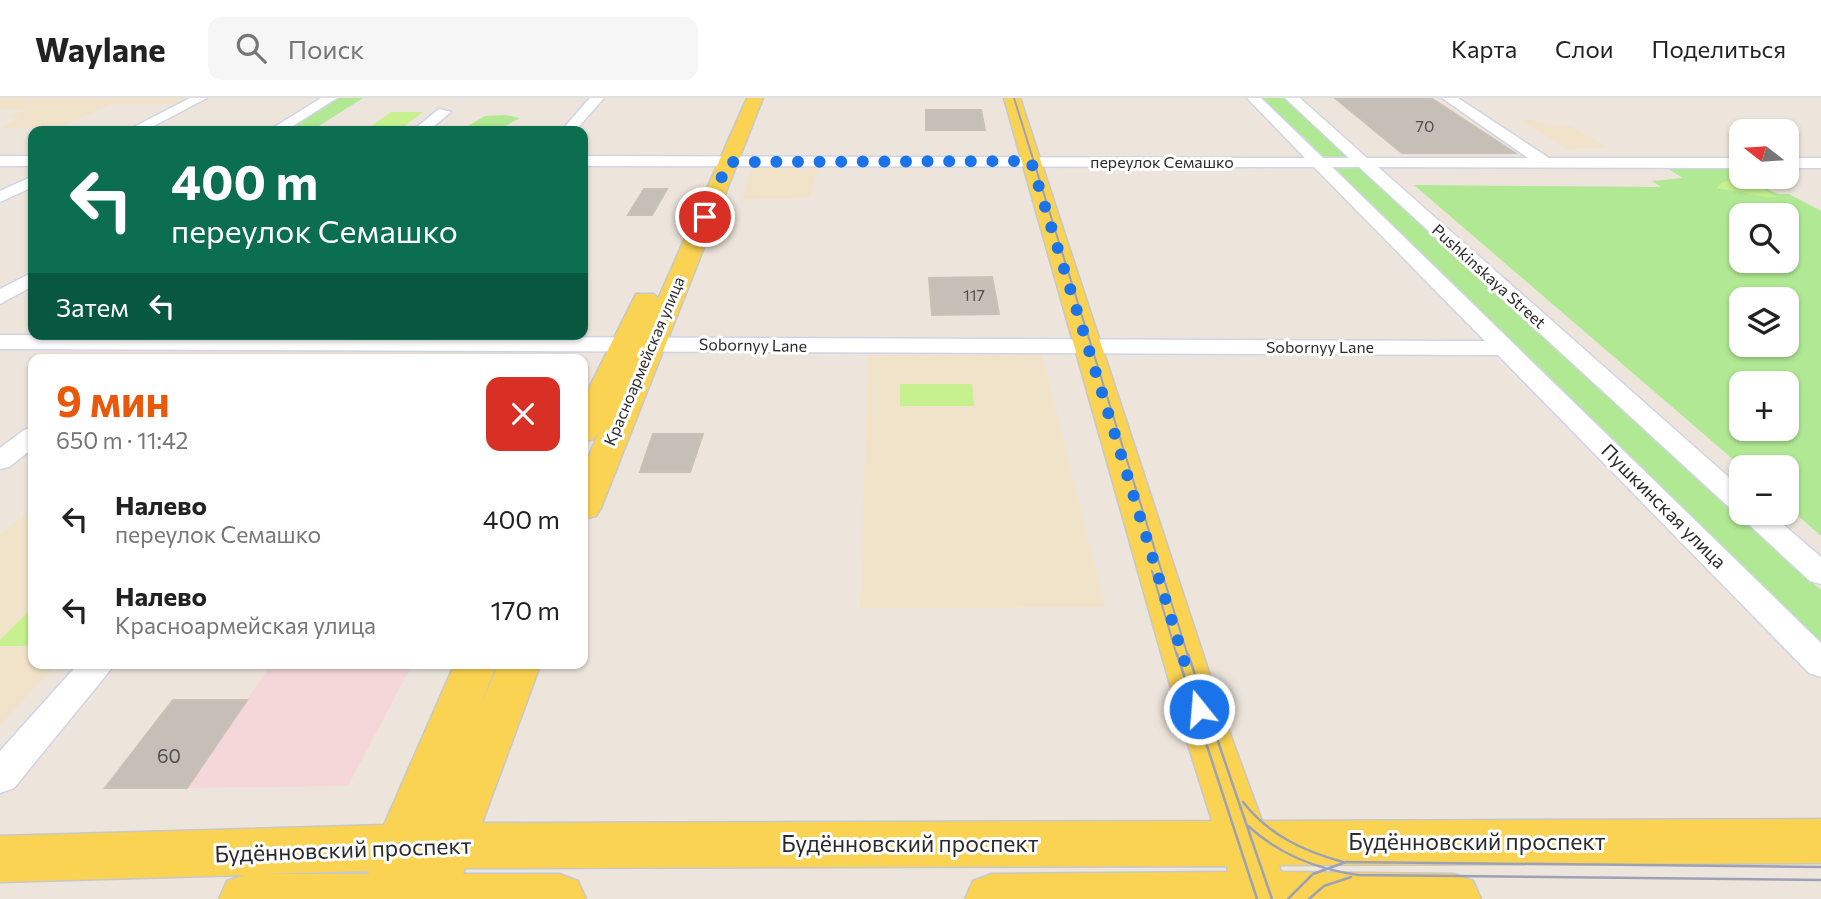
<!DOCTYPE html>
<html lang="ru">
<head>
<meta charset="utf-8">
<style>
	:root { --surface:#fff; --page:#f6f6f6; --text:#222; --muted:#767676; --line:#e0e0e0; --accent:#ea580c }
	body { margin:0; font-family:Commissioner,sans-serif; background:var(--page); color:var(--text); height:100vh; display:flex; flex-direction:column; font-size:26px; white-space:nowrap }
	* { box-sizing:border-box; margin:0 }
	p { font-size:23px; color:var(--muted) }
	.icon { flex:none; width:38px; height:38px; fill:none; stroke:currentColor; stroke-width:2; stroke-linecap:round; stroke-linejoin:round }
	.map { position:relative; flex:1; overflow:hidden }
	.details { position:absolute; left:28px; top:256px; width:560px; height:315px; display:flex; flex-direction:column; background:var(--surface); border-radius:14px; box-shadow:0 2px 5px #0004 }
	.details>* { flex:none }
	.banner { position:absolute; left:28px; top:28px; width:560px; height:214px; border-radius:14px; box-shadow:0 2px 5px #0004; background:#0b6e4f; color:#fff; overflow:hidden }
	.needle { width:46px; rotate:287deg }
	.tools { position:absolute; left:1729px; top:21px; display:grid; gap:14px }
	.tools a { display:grid; place-items:center; width:70px; height:70px; border-radius:14px; background:var(--surface); box-shadow:0 2px 5px #0004; font-size:35px }
	.pin { position:absolute; display:grid; place-items:center; width:60px; height:60px; color:#fff; margin:-30px; border:4px solid #fff; border-radius:50%; box-shadow:0 2px 7px #0007 }
	.me { position:absolute; width:77px; margin:-38px; rotate:343deg; stroke-linejoin:round; filter:drop-shadow(0 0 5px #0008) }
	.turn { display:flex; align-items:center; gap:24px; height:147px; padding:0 28px; font-size:32px }
	.turn .icon { width:91px; height:91px; stroke-width:2.5 }
	.turn b { display:block; font-size:49px; line-height:60px }
	.then { display:flex; align-items:center; height:66px; padding:0 28px; background:#0003; gap:14px; font-size:26px }
	.round { display:grid; place-items:center; flex:none; width:74px; height:74px; border-radius:14px; background:var(--page) }
	.headline { display:flex; align-items:center; justify-content:space-between; height:119px; padding:0 28px }
	h1 { font-size:42px; font-weight:700; line-height:52px; color:var(--accent) }
	ul { padding:0; list-style:none }
	li { display:flex; align-items:center; gap:21px; height:91px; padding:0 28px }
	li div { flex:1 }
	li b { display:block; font-size:26px }
	li em { font-style:normal }
	header { display:flex; align-items:center; gap:42px; box-sizing:border-box; height:98px; padding:0 35px; background:var(--surface); border-bottom:2px solid var(--line) }
	header strong { font-size:33px }
	nav { display:flex; gap:38px; margin-inline-start:auto; font-size:24px }
	.search { width:490px; height:63px; background:var(--page); display:flex; align-items:center; gap:18px; box-sizing:border-box; padding:0 24px; border-radius:14px; color:var(--muted); font-size:26px }
	.map>svg:first-child { display:block }
</style>
</head>
<body>
<header>
<strong>Waylane</strong>
<div class="search"><svg class="icon" aria-label="search" viewBox="0 0 24 24"><circle cx="10" cy="10" r="6"/><path d="M15 15l6 6"/></svg>Поиск</div>
<nav><a>Карта</a><a>Слои</a><a>Поделиться</a></nav>
</header>
<div class="map">
<svg width="1821" height="801" viewBox="0 0 1821 801">
	<rect width="100%" height="100%" fill="#ede5db"/>
	<path fill="#f0e3c9" d="M 0,0 L 188,0 L 176,6 L 112,6 L 61,29 L 0,30 L 19,19 L 10,19 L 25,12 L 0,11 Z
		M 1531,21 L 1548,27 L 1571,28 L 1608,50 L 1575,50 L 1570,53 L 1520,22 Z
		M 818,69 L 810,100 L 741,101 L 752,70 Z
		M 1042,256 L 1105,509 L 860,510 L 868,257 Z
		M 33,408 L 33,565 L 58,565 L 0,627 L 0,437 Z"/>
	<path fill="#f5d7d9" d="M 272,565 L 413,565 L 348,688 L 187,690 Z"/>
	<path fill="#b0e893" fill-rule="evenodd" d="M 339,0 L 363,0 L 311,33 L 285,33 Z
		M 1262,0 L 1286,0 L 1350,59 L 1324,59 Z
		M 505,17 L 520,20 L 496,33 L 459,33 L 485,18 Z
		M 1334,69 L 1361,69 L 1821,492 L 1821,547 Z
		M 1665,69 L 1730,70 L 1741,79 L 1778,96 L 1789,96 L 1821,113 L 1821,438 L 1787,408 L 1787,369 L 1742,369 L 1414,87 L 1661,89 L 1652,83 L 1683,80 ZM 1741,117 L 1787,117 L 1787,163 L 1741,163 ZM 1741,201 L 1787,201 L 1787,247 L 1741,247 ZM 1741,285 L 1787,285 L 1787,331 L 1741,331 Z"/>
	<path fill="#c7f08e" d="M 391,14 L 423,14 L 398,33 L 364,33 Z
		M 1743,80 L 1777,99 C 1755,100 1737,91 1716,91 L 1722,84 Z
		M 900,286 L 972,286 L 974,308 L 900,308 Z
		M 33,509 L 33,548 L 0,548 L 0,542 Z"/>
	<path fill="#c5bfb7" stroke="#c9c2b4" stroke-width="2" d="M 1335,0 L 1431,0 L 1515,55 L 1402,55 Z
		M 926,12 L 981,12 L 985,32 L 926,32 Z
		M 644,91 L 667,91 L 652,117 L 628,117 Z
		M 992,179 L 999,216 L 932,217 L 929,180 Z
		M 653,336 L 703,336 L 690,374 L 640,374 Z
		M 173,602 L 247,602 L 187,690 L 105,690 Z"/>
	<g fill="none" stroke-linecap="round" stroke-linejoin="round">
		<g stroke="#d0d4e4" stroke-width="3">
			<path id="minor" d="M 190,0 L 207,0 L 144,33 L 126,33 Z
				M 321,0 L 337,0 L 285,33 L 268,33 Z
				M 590,0 L 604,0 L 575,33 L 561,33 Z
				M 1247,0 L 1261,0 L 1323,60 L 1349,60 L 1285,0 L 1300,0 L 1367,60 L 1528,60 L 1442,0 L 1458,0 L 1549,60 L 1741,60 L 1741,70 L 1378,69 L 1741,390 L 1741,415 L 1770,415 L 1821,459 L 1821,486 L 1810,483 L 1743,421 L 1740,413 L 1731,411 L 1359,69 L 1332,69 L 1821,545 L 1821,579 L 1809,575 L 1498,257 L 0,251 L 0,237 L 1485,243 L 1314,69 L 583,68 L 583,58 L 1305,60 Z
				M 439,11 L 451,14 L 428,33 L 412,33 Z
				M 0,58 L 33,58 L 33,68 L 0,68 Z
				M 1787,60 L 1821,60 L 1821,70 L 1787,70 Z
				M 33,78 L 33,89 L 0,104 L 0,93 Z
				M 33,174 L 33,188 L 0,206 L 0,191 Z
				M 33,329 L 33,350 L 9,369 L 0,371 L 0,350 L 24,332 Z
				M 79,565 L 116,565 L 14,690 L 0,695 L 0,653 Z"/>
		</g>
		<g stroke="#c8c8c8" stroke-width="3">
			<path id="major" d="M 747,0 L 763,0 L 601,410 L 596,418 L 583,421 L 583,371 L 599,334 L 594,341 L 583,344 L 583,302 L 636,196 L 654,196 L 658,201 Z
				M 1004,0 L 1020,0 L 1221,611 L 1262,723 L 1821,721 L 1821,765 L 1279,767 L 1281,774 L 1454,776 L 1473,783 L 1481,801 L 965,801 L 973,783 L 992,776 L 1228,774 L 1227,768 L 465,770 L 463,776 L 559,776 L 578,783 L 586,801 L 219,801 L 227,783 L 245,777 L 0,784 L 0,738 L 384,727 L 455,565 L 497,565 L 479,611 L 499,565 L 541,565 L 482,725 L 1212,723 L 1177,611 ZM 368,773 L 369,776 L 260,776 Z"/>
		</g>
		<use href="#minor" fill="#fff" fill-rule="evenodd"/>
		<use href="#major" fill="#fbd352" fill-rule="evenodd"/>
		<path stroke="#9da1b6" stroke-width="2" d="M 1014,0 L 1188,558
			M 1152,473 L 1177,558"/>
		<path stroke="#9da1b6" stroke-width="2.5" d="M 1177,556 L 1257,801
			M 1188,556 L 1272,801
			M 1243,704 C 1269,737 1303,753 1343,764
			M 1248,728 C 1280,757 1316,771 1358,777 L 1821,782
			M 1288,801 L 1313,776 L 1346,764 L 1821,769
			M 1309,801 L 1324,788 L 1351,779"/>
	</g>
	<g fill="none" stroke-linecap="round" stroke-linejoin="round">
		<path stroke="#1a73e8" stroke-width="12" stroke-dasharray="0 21.6" d="M 705,119 L 728,64 L 1031,63 L 1199,611"/>
	</g>
	<g text-anchor="middle" stroke-width="6" stroke-linejoin="round" paint-order="stroke">
		<g font-size="16" fill="#514f4d">
			<text x="1425" y="34">70</text>
			<text x="974" y="203">117</text>
		</g>
		<g font-size="16" fill="#2a2a2a" stroke="#fff">
			<text x="1162" y="70">переулок Семашко</text>
			<text transform="translate(1489 178) rotate(42)" y="6">Pushkinskaya Street</text>
			<text transform="translate(753 247) rotate(1)" y="6">Sobornyy Lane</text>
			<text x="1320" y="255">Sobornyy Lane</text>
			<text transform="translate(644 263) rotate(-67)" y="6">Красноармейская улица</text>
		</g>
		<g font-size="19" fill="#2a2a2a" stroke="#fff">
			<text transform="translate(1664 408) rotate(45)" y="7">Пушкинская улица</text>
		</g>
		<g font-size="19" fill="#514f4d">
			<text x="169" y="665">60</text>
		</g>
		<g font-size="23" fill="#2a2a2a" stroke="#fff">
			<text x="1477" y="752">Будённовский проспект</text>
			<text x="910" y="754">Будённовский проспект</text>
			<text transform="translate(343 752) rotate(-2)" y="8">Будённовский проспект</text>
		</g>
	</g>
</svg>
<div class="tools">
<a><svg class="needle" viewBox="-14 -14 28 28"><path d="M0-13l5 13h-10z" fill="#e53935"/><path d="M0 13l5-13h-10z" fill="#767676"/></svg></a>
<a><svg class="icon" aria-label="search" viewBox="0 0 24 24"><circle cx="10" cy="10" r="6"/><path d="M15 15l6 6"/></svg></a>
<a><svg class="icon" aria-label="layers" viewBox="0 0 24 24"><path d="M12 4l9 5-9 5-9-5zM3 14l9 5 9-5"/></svg></a>
<a>+</a>
<a>−</a>
</div>
<div class="pin" style="left:705px;top:119px;background:#d93025"><svg class="icon" aria-label="arrive" viewBox="0 0 24 24"><path d="M6 21V4h12l-3 4 3 4H6"/></svg></div>
<svg class="me" style="left:1199px;top:611px" viewBox="-20 -20 40 40"><circle r="17" fill="#1a73e8" stroke="#fff" stroke-width="3"/><path d="M0-11L8 9 0 5-8 9z" fill="#fff"/></svg>
<div class="banner">
<div class="turn"><svg class="icon" aria-label="left" viewBox="0 0 24 24"><path d="M17 20v-9H6M10 6l-5 5 5 5"/></svg><div><b>400 m</b>переулок Семашко</div></div>
<div class="then">Затем<svg class="icon" aria-label="left" viewBox="0 0 24 24"><path d="M17 20v-9H6M10 6l-5 5 5 5"/></svg></div>
</div>
<section class="details">
<div class="headline"><div><h1>9 мин</h1><p>650 m · 11:42</p></div><a class="round" style="background:#d93025;color:#fff"><svg class="icon" aria-label="close" viewBox="0 0 24 24"><path d="M6 6l12 12M18 6L6 18"/></svg></a></div>
<ul>
<li><svg class="icon" aria-label="left" viewBox="0 0 24 24"><path d="M17 20v-9H6M10 6l-5 5 5 5"/></svg><div><b>Налево</b><p>переулок Семашко</p></div><em>400 m</em></li>
<li><svg class="icon" aria-label="left" viewBox="0 0 24 24"><path d="M17 20v-9H6M10 6l-5 5 5 5"/></svg><div><b>Налево</b><p>Красноармейская улица</p></div><em>170 m</em></li>
</ul>
</section>
</div>
</body>
</html>
